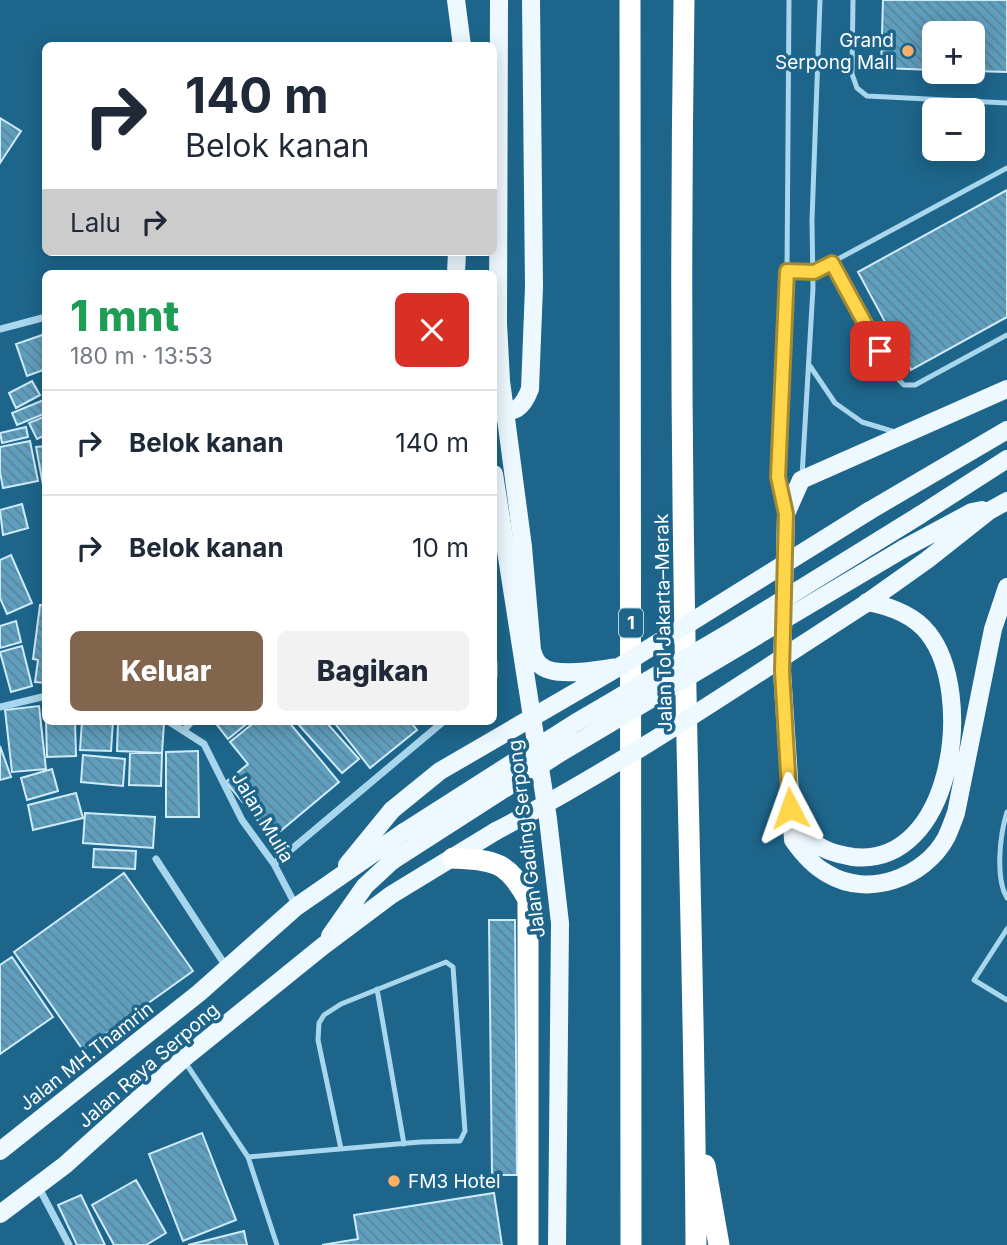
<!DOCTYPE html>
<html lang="id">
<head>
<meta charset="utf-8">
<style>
	:root { --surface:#fff; --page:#f2f2f3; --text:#1f2937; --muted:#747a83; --line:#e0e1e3; --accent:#82654d }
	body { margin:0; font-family:Inter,sans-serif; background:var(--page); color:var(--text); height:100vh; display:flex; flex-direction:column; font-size:26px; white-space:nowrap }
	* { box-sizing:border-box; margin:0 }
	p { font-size:23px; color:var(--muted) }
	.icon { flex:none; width:38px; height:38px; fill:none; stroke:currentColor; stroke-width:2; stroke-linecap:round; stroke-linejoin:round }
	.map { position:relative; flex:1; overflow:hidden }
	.drawer { position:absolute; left:42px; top:270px; width:455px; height:455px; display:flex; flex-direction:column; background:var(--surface); border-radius:10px; box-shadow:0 4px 18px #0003 }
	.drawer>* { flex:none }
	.banner { position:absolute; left:42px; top:42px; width:455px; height:214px; border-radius:10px; box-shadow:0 4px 18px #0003; background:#fff; color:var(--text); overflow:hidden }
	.fabs { position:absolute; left:922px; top:21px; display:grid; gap:14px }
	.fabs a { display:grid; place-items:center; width:63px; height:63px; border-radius:10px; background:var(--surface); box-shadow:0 4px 18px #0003; font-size:35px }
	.pin { position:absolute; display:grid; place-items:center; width:60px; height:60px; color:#fff; margin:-30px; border-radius:14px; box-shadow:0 4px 10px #0006 }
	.me { position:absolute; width:77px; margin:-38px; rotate:356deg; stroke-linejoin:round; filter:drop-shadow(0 0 5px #0008) }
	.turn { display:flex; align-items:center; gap:24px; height:147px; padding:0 28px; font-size:32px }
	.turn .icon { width:91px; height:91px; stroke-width:2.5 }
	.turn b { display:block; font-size:49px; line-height:60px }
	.then { display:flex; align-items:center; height:66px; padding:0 28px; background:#0003; gap:14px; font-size:26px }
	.round { display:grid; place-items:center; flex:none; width:74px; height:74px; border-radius:10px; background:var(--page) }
	.overview { display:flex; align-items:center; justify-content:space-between; height:119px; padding:0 28px }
	h1 { font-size:42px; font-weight:800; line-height:52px; color:#1e9e55 }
	.cta { display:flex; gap:14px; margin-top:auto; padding:14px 28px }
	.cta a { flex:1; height:80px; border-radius:10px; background:var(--accent); color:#fff; font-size:28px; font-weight:800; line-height:80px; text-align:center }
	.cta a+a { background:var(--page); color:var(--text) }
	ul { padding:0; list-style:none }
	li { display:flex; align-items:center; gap:21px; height:105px; padding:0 28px; border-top:2px solid var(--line) }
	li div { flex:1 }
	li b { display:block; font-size:26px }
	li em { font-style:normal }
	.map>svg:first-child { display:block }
</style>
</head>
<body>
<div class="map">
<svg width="1007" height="1245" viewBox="0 0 1007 1245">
	<defs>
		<pattern id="building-back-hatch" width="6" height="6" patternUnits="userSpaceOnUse" patternTransform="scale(1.75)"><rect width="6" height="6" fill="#5f9ebd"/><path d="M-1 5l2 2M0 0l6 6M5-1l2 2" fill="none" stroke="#59859b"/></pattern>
	</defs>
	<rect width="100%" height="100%" fill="#1d658a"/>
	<path fill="url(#building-back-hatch)" stroke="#ceebf9" stroke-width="2" d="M 883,0 L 1007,0 L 1007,72 L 973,71 L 973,33 L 934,33 L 934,70 L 881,68 Z
		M 0,118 L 21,131 L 0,163 Z
		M 1007,190 L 1007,317 L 911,370 L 858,272 Z
		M 45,334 L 46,369 L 27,376 L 16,344 Z
		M 32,381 L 40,395 L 16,408 L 9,393 Z
		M 46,399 L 46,413 L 17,425 L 12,413 Z
		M 46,416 L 46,435 L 37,439 L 29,423 Z
		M 26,427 L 28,437 L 2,443 L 0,433 Z
		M 30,441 L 38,481 L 3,488 L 0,472 L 0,447 Z
		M 46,446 L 46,484 L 43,485 L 36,447 Z
		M 22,504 L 28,528 L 3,535 L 0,510 Z
		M 11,555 L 32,603 L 7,614 L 0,598 L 0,560 Z
		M 40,605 L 46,605 L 46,683 L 35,682 L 38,660 L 33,659 Z
		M 16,621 L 21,642 L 0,648 L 0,626 Z
		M 22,646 L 32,686 L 11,692 L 0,652 Z
		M 39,706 L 46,769 L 12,772 L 5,710 Z
		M 46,721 L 75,721 L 76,756 L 47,757 Z
		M 82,721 L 113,721 L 111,751 L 80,750 Z
		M 214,721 L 250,721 L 228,739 Z
		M 256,721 L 288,721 L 339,782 L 272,838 L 226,782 L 248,764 L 230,742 Z
		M 299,721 L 325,721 L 359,759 L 342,773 L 297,723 Z
		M 333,721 L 410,721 L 417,730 L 370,768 Z
		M 118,722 L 164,723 L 162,753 L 117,751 Z
		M 0,746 L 11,777 L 0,780 Z
		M 198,751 L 199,817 L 166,817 L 166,752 Z
		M 130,753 L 162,753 L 161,786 L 129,785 Z
		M 83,755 L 125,759 L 123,786 L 81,782 Z
		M 52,769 L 58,791 L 27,800 L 21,778 Z
		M 76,793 L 83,818 L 33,830 L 28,805 Z
		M 85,813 L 155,817 L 153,848 L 83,843 Z
		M 94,849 L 136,851 L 135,869 L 93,867 Z
		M 124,873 L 193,971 L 83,1050 L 14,952 Z
		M 489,920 L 515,920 L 517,1175 L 492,1175 Z
		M 12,957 L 53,1017 L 0,1054 L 0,965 Z
		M 202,1133 L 236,1220 L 183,1241 L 149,1154 Z
		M 136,1180 L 166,1233 L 146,1245 L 114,1245 L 92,1205 Z
		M 494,1193 L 502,1245 L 322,1245 L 358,1239 L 354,1215 Z
		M 81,1195 L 105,1245 L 77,1245 L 58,1205 Z
		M 244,1231 L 247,1245 L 188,1245 Z"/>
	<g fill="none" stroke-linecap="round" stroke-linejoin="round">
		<path stroke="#a8d6ec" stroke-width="5" d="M 853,0 L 852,74 L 857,88 L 867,96 L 1007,103
			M 832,263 L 892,373 L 904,385 L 915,385 L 1007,335
			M 787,271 L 814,272 L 1007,168
			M 810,366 L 835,403 L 862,422 L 895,432
			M 802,476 L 813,288 L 812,220 L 820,0
			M 784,507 L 778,477 L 787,271 L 789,0
			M 1007,812 C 1000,834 995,878 1007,898
			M 1007,929 L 974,980 L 1007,1000
			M 377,989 L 404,1144
			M 185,1062 L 248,1157 L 277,1245
			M 248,1157 L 420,1142 L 460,1141 L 465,1131 L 453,967 L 446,962 L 341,1004 L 324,1015 L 319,1023 L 318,1040 L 341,1149"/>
		<path stroke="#a8d6ec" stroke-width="7" d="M 0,329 L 46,317
			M 494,663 L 494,676
			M 0,707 L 46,696
			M 168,721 L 204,744 L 242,820 L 274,864 L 296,906
			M 184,730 L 192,721
			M 156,859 L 227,968
			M 274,864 L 444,721
			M 38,1186 L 69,1245"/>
		<path stroke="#eef8ff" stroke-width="18" d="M 456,0 L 462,46
			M 456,273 L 457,252
			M 1007,389 L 801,480 L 786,514 L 782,671 L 793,840 C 802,853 813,866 828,874 C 868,898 924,878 946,838 C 950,830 953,821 956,813 L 993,629 L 1007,587
			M 494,413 C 515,412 522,410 530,389 L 534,287 L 531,0
			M 494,474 L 548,819 L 560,923 L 557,1245
			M 869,511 L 1007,430
			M 920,515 L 1007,459
			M 903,549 L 972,512 L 982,510
			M 865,604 L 927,560 L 989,511 L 1007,501
			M 792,811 C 799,821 805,834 814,842 C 823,851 841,855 853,857 C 953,868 976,693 928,633 C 913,614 889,606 867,602
			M 347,865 L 392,810
			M 330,936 L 365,886 L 392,861
			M 0,1151 L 199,993 L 296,907 L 404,832
			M 0,1214 L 65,1165 L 183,1059 L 323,946 L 391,895 L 496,831"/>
		<path stroke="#fff" stroke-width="21" d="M 630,0 L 631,1245
			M 684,0 C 681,192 681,384 684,576 C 687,799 695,1022 696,1245
			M 453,858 C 495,861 506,860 528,899 L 528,1245
			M 705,1165 L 719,1245"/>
		<path stroke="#eef8ff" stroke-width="18" d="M 499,0 L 498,323 L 501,381 L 523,547 L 532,650 C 534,656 535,661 540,665 C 555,679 600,669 619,667
			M 392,810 L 440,771 L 619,667 L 869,511
			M 496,831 C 624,764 744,682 865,604
			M 404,832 L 575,723 L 732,631 L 920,515
			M 392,861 L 560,753 L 903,549"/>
	</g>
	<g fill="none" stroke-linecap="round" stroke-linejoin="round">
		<g stroke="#a68a30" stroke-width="18">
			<path id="route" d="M 790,808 L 782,671 L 786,514 L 778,477 L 787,271 L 814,272 L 832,263 L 880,351"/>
		</g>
		<use href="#route" stroke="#ffd54a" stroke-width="12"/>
	</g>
	<g fill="#fbaf67" stroke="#1d658a" stroke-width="2.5">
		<circle cx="908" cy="51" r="7"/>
		<circle cx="394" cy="1181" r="7"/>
	</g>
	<g text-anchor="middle" stroke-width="7" stroke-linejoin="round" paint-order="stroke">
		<rect fill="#1d658a" stroke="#bbd1dc" stroke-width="2" x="619" y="608.5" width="24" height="29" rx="5"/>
		<g font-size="18" font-weight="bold" fill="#fff">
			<text x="631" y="629">1</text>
		</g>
		<g font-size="19" fill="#fff" stroke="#1d658a" text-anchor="end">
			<text x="894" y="47">Grand<tspan x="894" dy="22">Serpong Mall</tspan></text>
			<text x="408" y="1188" text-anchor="start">FM3 Hotel</text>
		</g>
		<g font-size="19" fill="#fff" stroke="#1d658a">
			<text transform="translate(663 623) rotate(-91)" y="7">Jalan Tol Jakarta–Merak</text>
			<text transform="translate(263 817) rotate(59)" y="7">Jalan Mulia</text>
			<text transform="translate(526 839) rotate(-97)" y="7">Jalan Gading Serpong</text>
			<text transform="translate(86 1056) rotate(-38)" y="7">Jalan MH.Thamrin</text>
			<text transform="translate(148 1065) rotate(-41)" y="7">Jalan Raya Serpong</text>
		</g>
	</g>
</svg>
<div class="fabs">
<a>+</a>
<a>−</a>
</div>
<div class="pin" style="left:880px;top:351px;background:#d93025"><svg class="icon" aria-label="arrive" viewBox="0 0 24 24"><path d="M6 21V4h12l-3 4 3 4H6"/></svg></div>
<svg class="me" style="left:790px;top:808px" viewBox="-20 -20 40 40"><path d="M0-17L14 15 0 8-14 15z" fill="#ffd54a" stroke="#fff" stroke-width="4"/></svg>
<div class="banner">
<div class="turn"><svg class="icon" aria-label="right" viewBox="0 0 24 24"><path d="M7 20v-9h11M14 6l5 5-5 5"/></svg><div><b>140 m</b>Belok kanan</div></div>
<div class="then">Lalu<svg class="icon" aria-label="right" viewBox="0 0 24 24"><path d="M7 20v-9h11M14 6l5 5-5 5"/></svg></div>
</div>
<section class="drawer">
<div class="overview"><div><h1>1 mnt</h1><p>180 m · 13:53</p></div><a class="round" style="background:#d93025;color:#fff"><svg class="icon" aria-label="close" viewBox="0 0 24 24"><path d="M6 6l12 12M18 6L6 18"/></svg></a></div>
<ul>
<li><svg class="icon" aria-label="right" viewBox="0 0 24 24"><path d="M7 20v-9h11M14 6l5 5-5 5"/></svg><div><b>Belok kanan</b></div><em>140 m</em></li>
<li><svg class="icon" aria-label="right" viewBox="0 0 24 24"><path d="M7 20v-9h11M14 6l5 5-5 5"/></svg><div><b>Belok kanan</b></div><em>10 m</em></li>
</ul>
<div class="cta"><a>Keluar</a><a>Bagikan</a></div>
</section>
</div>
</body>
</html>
